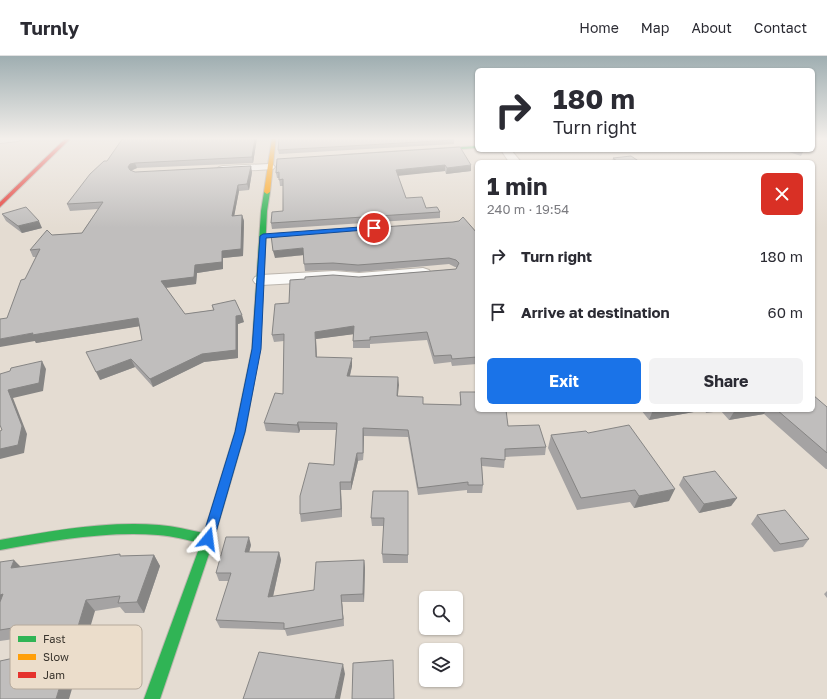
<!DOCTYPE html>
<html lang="en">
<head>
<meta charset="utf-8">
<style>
	:root { --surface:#fff; --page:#f2f2f3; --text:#2b2b33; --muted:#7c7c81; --line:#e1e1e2; --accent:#1a73e8 }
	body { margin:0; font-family:"Golos Text",sans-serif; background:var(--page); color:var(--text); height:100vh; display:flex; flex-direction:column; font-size:15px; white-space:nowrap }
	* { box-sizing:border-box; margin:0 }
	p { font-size:13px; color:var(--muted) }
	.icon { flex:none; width:22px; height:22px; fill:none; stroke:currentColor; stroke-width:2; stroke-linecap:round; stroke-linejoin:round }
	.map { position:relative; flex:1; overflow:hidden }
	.sheet { position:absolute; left:475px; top:104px; width:340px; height:252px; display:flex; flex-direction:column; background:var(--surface); border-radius:6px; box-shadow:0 1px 3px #0004 }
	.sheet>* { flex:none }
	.guide { position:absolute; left:475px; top:12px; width:340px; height:84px; border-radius:6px; box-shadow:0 1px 3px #0004; background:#fff; color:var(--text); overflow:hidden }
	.controls { position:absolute; left:419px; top:535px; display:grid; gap:8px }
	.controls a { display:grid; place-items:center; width:44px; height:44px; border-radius:6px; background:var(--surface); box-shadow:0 1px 3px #0004; font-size:20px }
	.pin { position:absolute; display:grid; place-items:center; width:34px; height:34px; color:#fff; margin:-17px; border:2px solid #fff; border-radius:50%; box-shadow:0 1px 4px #0007 }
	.me { position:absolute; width:44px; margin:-22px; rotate:16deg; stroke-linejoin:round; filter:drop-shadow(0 0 3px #0008) }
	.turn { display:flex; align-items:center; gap:14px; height:84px; padding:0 12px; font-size:18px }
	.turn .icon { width:52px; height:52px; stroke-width:2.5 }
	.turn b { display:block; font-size:28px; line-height:34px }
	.round { display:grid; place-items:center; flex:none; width:42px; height:42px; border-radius:6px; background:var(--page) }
	.summary { display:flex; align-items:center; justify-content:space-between; height:68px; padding:0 12px }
	h1 { font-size:24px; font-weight:700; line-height:30px }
	.primary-button { display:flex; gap:8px; margin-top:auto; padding:8px 12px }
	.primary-button a { flex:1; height:46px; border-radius:6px; background:var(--accent); color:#fff; font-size:16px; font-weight:700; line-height:46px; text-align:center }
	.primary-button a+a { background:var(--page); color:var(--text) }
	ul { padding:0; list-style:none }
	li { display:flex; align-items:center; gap:12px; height:56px; padding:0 12px }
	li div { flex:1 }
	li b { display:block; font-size:15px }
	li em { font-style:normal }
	header { display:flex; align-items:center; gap:24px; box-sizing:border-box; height:56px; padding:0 20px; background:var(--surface); border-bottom:1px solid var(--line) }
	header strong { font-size:19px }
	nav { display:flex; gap:22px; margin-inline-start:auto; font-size:14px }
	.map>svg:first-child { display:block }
</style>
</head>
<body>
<header>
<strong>Turnly</strong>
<nav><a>Home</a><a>Map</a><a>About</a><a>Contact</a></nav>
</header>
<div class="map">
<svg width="827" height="643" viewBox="0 0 827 643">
	<rect width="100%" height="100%" fill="#e4dcd2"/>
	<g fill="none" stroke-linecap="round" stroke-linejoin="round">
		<g stroke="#bcb6ae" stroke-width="2">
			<path id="street" d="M 0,82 L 23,82 L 18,85 L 0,87 Z
				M 501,94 L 511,94 L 521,106 L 509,106 Z
				M 269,108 L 273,109 L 275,111 L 273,113 L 223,116 L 219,115 L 217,113 L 219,111 L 223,110 Z
				M 423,212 L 429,214 L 431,217 L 429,220 L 359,227 L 334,225 L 261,229 L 255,227 L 253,224 L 255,221 L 261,219 L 334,215 L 359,217 Z"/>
		</g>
		<g stroke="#bcb6ae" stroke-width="2">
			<path id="fast" d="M 477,90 L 477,92 L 343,101 L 341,100 L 343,99 Z
				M 267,134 L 270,136 L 267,155 L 260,293 L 245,376 L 214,483 L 160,643 L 144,643 L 201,487 C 187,484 173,480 158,479 C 105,475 52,485 0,494 L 0,484 C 52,475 105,465 159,469 C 174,470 189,474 204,477 L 235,376 L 252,293 L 261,155 L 264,136 Z"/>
		</g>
		<g stroke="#bcb6ae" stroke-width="2">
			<path id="slow" d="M 272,82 L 276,82 L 270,136 L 267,138 L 264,136 Z"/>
		</g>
		<g stroke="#bcb6ae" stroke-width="2">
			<path id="jam" d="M 66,82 L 71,82 L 0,151 L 0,146 Z"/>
		</g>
		<use href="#street" fill="#fbfaf8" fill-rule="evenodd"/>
		<use href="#fast" fill="#30b455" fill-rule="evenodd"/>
		<use href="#slow" fill="#ff9f0a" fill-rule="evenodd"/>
		<use href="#jam" fill="#e5322d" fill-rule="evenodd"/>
	</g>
	<path fill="#a5a3a3" d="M 257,82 L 253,107 L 137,112 L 131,115 L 135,116 L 252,116 L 249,134 L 239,135 L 234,160 L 242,159 L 244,165 L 243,200 L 223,202 L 223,213 L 197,217 L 196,228 L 166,232 L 185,258 L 213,254 L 212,249 L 244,266 L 238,268 L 238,302 L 204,306 L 153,331 L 135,311 L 100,324 L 142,284 L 139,270 L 36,287 L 35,285 L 7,262 L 36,201 L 33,201 L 30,194 L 52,179 L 82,177 L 98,153 L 70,155 L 67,148 L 107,105 Z
		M 454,84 L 454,88 L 279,98 L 278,94 Z
		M 460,91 L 471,115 L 446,118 L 445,115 L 398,119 L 406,142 L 426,152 L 440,156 L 440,162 L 272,173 L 271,167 L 283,155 L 283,130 L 280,130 L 279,122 L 277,122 L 276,117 Z
		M 783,94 L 804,94 L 801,100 Z
		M 613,102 L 640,106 L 612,106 Z
		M 2,158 L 42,172 L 22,177 L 6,165 Z
		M 477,177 L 477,308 L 452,310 L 451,306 L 434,308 L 427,284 L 370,288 L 370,292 L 353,292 L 353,278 L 316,283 L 317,301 L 352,310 L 350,320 L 398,321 L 398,340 L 423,348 L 460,349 L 460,336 L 508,370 L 546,391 L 545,399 L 505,401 L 504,412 L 482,410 L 483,429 L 482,437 L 467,437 L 467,434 L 418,439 L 408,381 L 364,380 L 363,404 L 358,405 L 351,434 L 341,434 L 342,461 L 301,466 L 300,458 L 334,409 L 336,374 L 300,374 L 299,377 L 266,375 L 264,367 L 283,338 L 284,285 L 274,286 L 272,279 L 289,247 L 359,221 L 456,213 L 456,211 L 455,211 L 449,208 L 359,216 L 334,214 L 305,215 L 303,199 L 275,202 Z
		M 827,351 L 827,413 L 826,413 L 764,358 L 729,364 L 721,355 L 706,357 L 705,354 L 649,364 L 641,354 L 813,354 Z
		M 588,377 L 669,445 L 634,452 L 630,446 L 577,454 L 548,392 L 551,379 Z
		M 683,421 L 737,442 L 731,450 L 699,457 L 679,429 Z
		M 408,436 L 408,507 L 383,507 L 382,498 L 384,470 L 372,470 L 371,462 Z
		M 757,459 L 809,483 L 803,491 L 774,496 L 751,468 Z
		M 251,489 L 249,496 L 279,496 L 281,504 L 273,541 L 314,534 L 364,504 L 365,512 L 364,546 L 342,546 L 344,570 L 287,580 L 285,574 L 220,572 L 216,564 L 229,525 L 219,525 L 216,517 Z
		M 154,499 L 160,510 L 144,557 L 125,557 L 120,551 L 95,555 L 14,602 L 21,582 L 0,585 L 0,506 L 21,511 L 122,500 Z
		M 827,535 L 827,542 L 824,538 Z"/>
	<path fill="#868584" d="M 255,82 L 257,82 L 253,107 L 252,101 Z
		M 135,107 L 137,112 L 132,114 L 130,117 L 128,111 L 130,108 Z
		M 445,109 L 445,115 L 397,120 L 396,114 Z
		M 471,109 L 471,115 L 446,118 L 447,112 Z
		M 251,110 L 252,116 L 249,134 L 247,128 Z
		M 238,129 L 239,135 L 233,166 L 232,160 Z
		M 242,159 L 244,165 L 243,200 L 223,202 L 223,213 L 197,217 L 196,228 L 163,232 L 161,225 L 195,209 L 222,195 Z
		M 39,165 L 42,172 L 22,177 L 18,170 Z
		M 303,192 L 304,199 L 275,202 L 273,195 Z
		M 242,259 L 244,266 L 238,268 L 238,302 L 204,306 L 153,331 L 150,323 L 236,260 Z
		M 138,262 L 141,270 L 36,287 L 35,285 L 0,291 L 0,283 L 33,277 Z
		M 354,270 L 355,278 L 316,283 L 317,308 L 316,301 L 315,276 Z
		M 352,302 L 352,310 L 348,327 L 347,320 Z
		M 131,303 L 135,311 L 100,324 L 96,316 Z
		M 42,305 L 46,313 L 43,335 L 13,342 L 27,378 L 24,397 L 0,403 L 0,393 L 8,334 Z
		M 398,321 L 399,329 L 397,348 L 397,340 Z
		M 653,354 L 705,354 L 649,364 Z
		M 735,354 L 766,354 L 764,358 L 729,364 Z
		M 298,366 L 300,374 L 299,377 L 297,369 Z
		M 363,372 L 364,380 L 363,404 Z
		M 357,397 L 358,405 L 351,434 L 351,426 Z
		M 340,426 L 341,434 L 342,461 L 341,453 Z
		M 675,433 L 669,445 L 634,452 L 639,440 Z
		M 737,442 L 731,450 L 699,457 L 704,448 Z
		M 249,481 L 251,489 L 247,504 L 245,496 Z
		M 279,496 L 281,504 L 271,549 L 268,541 Z
		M 154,499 L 160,510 L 144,557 L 137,546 Z
		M 14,504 L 24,514 L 11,512 Z
		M 364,504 L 365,512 L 364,546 L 363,538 Z
		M 3,538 L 0,551 L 0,539 Z
		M 341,539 L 342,546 L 344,570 L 343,563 Z
		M 86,544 L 95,555 L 69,643 L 56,643 Z
		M 343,608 L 345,618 L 340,643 L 335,643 Z"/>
	<path fill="#c0bebd" stroke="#868584" d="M 123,82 L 255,82 L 252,101 L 135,107 L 130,108 L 128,111 L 130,114 L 135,116 L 251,110 L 247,128 L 238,129 L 232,160 L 242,159 L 241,193 L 222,195 L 222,206 L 195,209 L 194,221 L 161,225 L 185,258 L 214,254 L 212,249 L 235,244 L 242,259 L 236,260 L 236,294 L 202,298 L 150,323 L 131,303 L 96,316 L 86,296 L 142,284 L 138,262 L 32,279 L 33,277 L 0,283 L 0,263 L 7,262 L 21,224 L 25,223 L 40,193 L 30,194 L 47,174 L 52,179 L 82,177 L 103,146 L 67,148 L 90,118 L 104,105 L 107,105 Z
		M 279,82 L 453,82 L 454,84 L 278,94 Z
		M 460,91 L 471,109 L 447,112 L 445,109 L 396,114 L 406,142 L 422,141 L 426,152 L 437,151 L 440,156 L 271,167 L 272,156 L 283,155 L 283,123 L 279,124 L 279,116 L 276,117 L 277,103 Z
		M 631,100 L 640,106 L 618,106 L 613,102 Z
		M 26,151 L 39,165 L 18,170 L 2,158 Z
		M 463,161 L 477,177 L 477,301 L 452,303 L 451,299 L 434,300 L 427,276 L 370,281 L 370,284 L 353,285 L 354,270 L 315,276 L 316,301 L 352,302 L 347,320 L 398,321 L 397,340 L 423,341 L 423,348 L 461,349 L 460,336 L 477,336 L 477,354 L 506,354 L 508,370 L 539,369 L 546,391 L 505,393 L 505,404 L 481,402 L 483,429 L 468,429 L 468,426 L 418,432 L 408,374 L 363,372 L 363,397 L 357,397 L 351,426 L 340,426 L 341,453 L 300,458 L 300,440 L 309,407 L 334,409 L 337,367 L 298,366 L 297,369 L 264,367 L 275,337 L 283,338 L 284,278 L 272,279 L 275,248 L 289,247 L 290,224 L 305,223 L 305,221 L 333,219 L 359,221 L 456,213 L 459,207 L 456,204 L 449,202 L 358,209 L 333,207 L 304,208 L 303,192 L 273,195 L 271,179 L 453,166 L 459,165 Z
		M 42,305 L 39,327 L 8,334 L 22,370 L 18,389 L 0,393 L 0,375 L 2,374 L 0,369 L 0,318 L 10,315 L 11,312 Z
		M 813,339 L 827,351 L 827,397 L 777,354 L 813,354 Z
		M 629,369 L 675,433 L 639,440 L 635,434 L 581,442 L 551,379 L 586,375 L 588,377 Z
		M 715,415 L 737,442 L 704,448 L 683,421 Z
		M 373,435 L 408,435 L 408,499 L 382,498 L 384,462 L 371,462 Z
		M 785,454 L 809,483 L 780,488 L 757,459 Z
		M 226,481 L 249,481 L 245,496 L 279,496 L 268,541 L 314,534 L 316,506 L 364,504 L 363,538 L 341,539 L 343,563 L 284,573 L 284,567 L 216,564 L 231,517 L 216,517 Z
		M 120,498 L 120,500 L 154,499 L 137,546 L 118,547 L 120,540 L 86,544 L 56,643 L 0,643 L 0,605 L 14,602 L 25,570 L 0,574 L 0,546 L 3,538 L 0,539 L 0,506 L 14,504 L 11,512 Z
		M 259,596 L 343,608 L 335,643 L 243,643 Z
		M 393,604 L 394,643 L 352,643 L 353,607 Z"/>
	<linearGradient id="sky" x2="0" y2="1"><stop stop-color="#9faeb1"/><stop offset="0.48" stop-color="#f3efeb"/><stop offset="1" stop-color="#f3efeb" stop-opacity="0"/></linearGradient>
	<rect width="827" height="172" fill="url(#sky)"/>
	<path fill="#1a73e8" stroke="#114b97" d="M 374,170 L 377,170 L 377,173 L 266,182 L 261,293 L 245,376 L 214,483 L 213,487 L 208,489 L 204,487 L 202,483 L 235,376 L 252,293 L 260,180 L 263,178 Z"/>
	<rect x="10" y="569" width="132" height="64" rx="6" fill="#ebddcb" stroke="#b6aa9c" stroke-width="1"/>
	<rect x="18" y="580" width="18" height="6" fill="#30b455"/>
	<rect x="18" y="598" width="18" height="6" fill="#ff9f0a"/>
	<rect x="18" y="616" width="18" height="6" fill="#e5322d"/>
	<g font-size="11" fill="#39342d">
		<text x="43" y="587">Fast</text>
		<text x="43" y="605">Slow</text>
		<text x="43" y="623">Jam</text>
	</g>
</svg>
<div class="controls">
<a><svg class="icon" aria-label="search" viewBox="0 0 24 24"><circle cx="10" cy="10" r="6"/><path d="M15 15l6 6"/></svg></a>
<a><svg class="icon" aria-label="layers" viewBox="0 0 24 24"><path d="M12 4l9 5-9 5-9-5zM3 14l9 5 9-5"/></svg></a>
</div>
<div class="pin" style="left:374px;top:172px;background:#d93025"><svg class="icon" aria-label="arrive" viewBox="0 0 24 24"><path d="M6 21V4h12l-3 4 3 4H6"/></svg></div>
<svg class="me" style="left:208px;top:483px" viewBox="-20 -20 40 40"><path d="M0-17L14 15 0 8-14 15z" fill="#1a73e8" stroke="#fff" stroke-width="4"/></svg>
<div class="guide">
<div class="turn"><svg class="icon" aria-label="right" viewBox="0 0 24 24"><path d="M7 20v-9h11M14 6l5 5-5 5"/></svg><div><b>180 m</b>Turn right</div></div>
</div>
<section class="sheet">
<div class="summary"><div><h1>1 min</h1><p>240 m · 19:54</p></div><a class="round" style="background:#d93025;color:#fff"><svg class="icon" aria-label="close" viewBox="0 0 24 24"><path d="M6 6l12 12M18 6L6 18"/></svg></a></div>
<ul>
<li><svg class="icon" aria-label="right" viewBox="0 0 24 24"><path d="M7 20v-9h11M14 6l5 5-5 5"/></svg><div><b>Turn right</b></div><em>180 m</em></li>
<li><svg class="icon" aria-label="arrive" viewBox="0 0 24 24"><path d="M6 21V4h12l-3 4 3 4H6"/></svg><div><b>Arrive at destination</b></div><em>60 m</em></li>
</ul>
<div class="primary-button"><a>Exit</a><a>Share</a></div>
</section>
</div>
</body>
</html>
